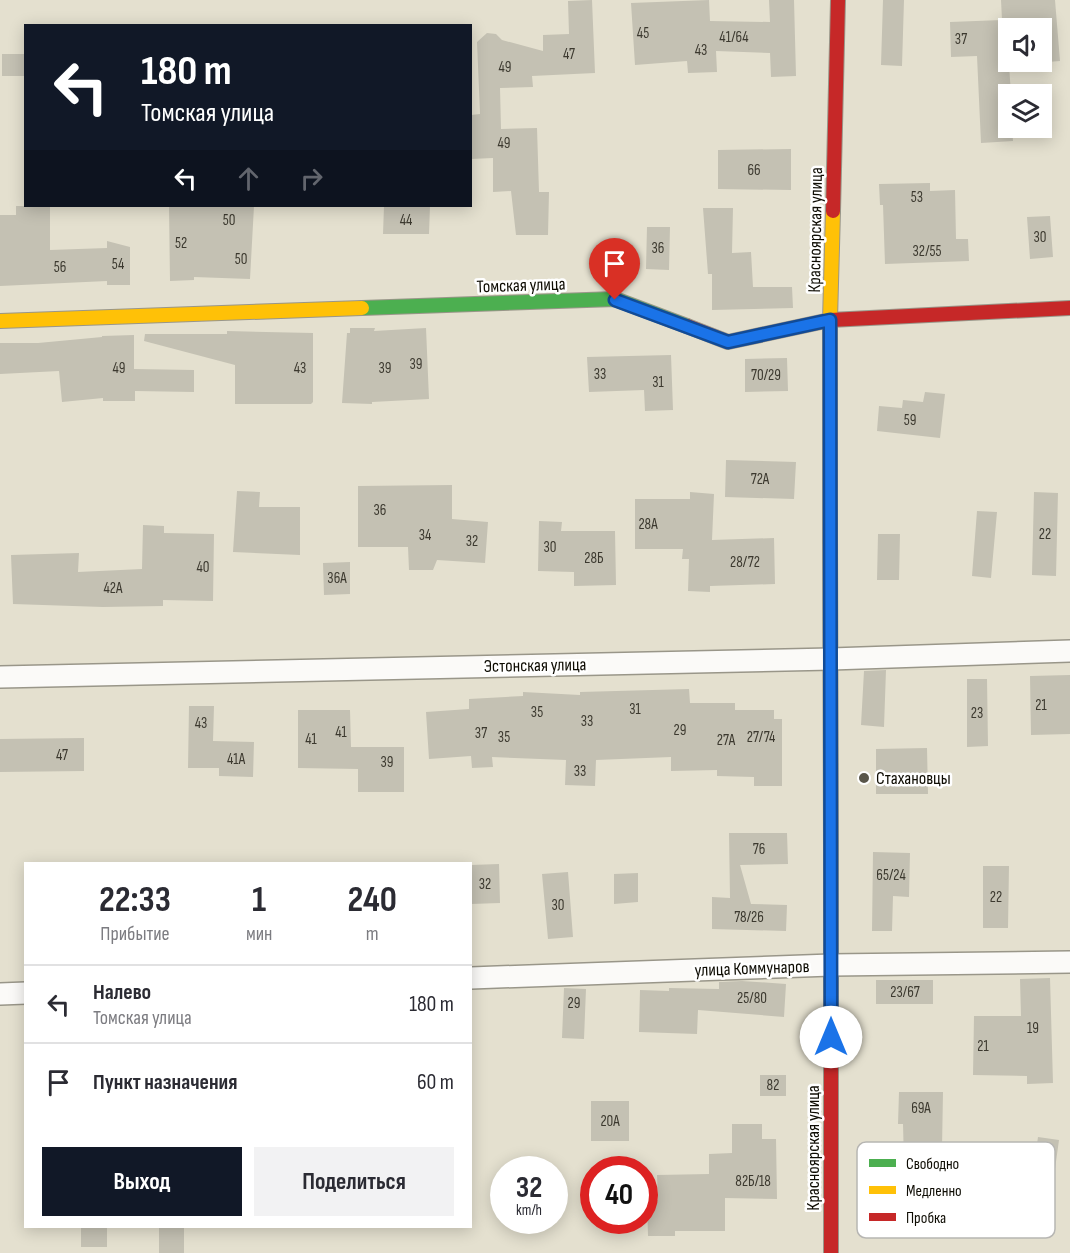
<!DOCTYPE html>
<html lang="ru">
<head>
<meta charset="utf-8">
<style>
	:root { --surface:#fff; --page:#f2f2f3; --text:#2b2b33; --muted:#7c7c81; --line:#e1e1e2; --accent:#111827 }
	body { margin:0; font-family:"Sofia Sans Condensed",sans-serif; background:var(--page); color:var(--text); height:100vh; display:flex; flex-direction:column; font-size:22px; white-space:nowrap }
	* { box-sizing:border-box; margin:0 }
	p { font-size:20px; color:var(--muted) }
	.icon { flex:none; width:33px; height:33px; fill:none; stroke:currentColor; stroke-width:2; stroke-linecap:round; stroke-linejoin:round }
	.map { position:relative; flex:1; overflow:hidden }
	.drawer { position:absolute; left:24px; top:862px; width:448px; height:366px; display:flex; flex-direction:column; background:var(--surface); border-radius:0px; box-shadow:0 3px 15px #0003 }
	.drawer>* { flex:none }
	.banner { position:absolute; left:24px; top:24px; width:448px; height:183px; border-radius:0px; box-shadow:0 3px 15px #0003; background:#111827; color:#fff; overflow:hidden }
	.fabs { position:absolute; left:998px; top:18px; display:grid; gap:12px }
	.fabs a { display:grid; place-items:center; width:54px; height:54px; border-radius:0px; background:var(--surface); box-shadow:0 3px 15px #0003; font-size:30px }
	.speed { position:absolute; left:490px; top:1156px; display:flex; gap:12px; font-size:30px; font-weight:700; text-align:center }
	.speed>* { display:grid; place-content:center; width:78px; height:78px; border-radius:50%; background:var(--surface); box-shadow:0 3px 15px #0003; line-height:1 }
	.speed small { font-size:15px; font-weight:400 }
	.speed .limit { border:9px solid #d22; background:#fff; color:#111 }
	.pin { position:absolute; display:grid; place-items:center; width:51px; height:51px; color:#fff; margin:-62px -26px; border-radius:50% 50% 50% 0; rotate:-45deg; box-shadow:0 0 6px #0007 }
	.pin .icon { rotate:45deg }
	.me { position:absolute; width:66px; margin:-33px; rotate:0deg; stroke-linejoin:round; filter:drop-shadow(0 0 4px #0008) }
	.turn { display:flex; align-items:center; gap:21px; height:126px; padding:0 18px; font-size:27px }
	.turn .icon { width:78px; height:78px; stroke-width:2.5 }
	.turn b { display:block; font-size:42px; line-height:51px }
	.lanes { display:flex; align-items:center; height:57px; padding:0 18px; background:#0003; justify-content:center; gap:30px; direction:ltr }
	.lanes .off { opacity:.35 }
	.eta { display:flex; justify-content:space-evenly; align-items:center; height:102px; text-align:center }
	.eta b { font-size:36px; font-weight:700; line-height:42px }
	.action { display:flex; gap:12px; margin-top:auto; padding:12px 18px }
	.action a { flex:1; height:69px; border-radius:0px; background:var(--accent); color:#fff; font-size:24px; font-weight:700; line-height:69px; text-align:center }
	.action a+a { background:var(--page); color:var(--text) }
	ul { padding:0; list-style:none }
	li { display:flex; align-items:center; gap:18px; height:78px; padding:0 18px; border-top:2px solid var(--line) }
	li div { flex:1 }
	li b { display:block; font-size:22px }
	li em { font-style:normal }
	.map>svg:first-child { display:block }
</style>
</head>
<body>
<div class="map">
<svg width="1070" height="1253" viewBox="0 0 1070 1253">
	<rect width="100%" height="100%" fill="#e4e0cf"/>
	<path fill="#c4c1b3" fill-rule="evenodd" d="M 592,0 L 595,73 L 532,76 L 533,87 L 500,88 L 501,129 L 537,128 L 539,192 L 549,192 L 548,235 L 516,235 L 511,191 L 493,192 L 493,158 L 471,159 L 471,115 L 480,114 L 477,42 L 487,33 L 496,34 L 502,40 L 543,51 L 543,35 L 569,34 L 568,1 Z
		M 709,0 L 710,21 L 770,22 L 769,0 L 794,0 L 796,76 L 771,77 L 770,53 L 716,51 L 717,72 L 688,73 L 687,61 L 635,65 L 631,3 Z
		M 883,0 L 904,0 L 902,66 L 881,65 Z
		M 1001,0 L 1055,0 L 1060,61 L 1009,65 L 1011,94 L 1008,94 L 1008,128 L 1012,128 L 1013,141 L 981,143 L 977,56 L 951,57 L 950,22 L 1002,20 ZM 1008,28 L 1041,28 L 1041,62 L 1008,62 Z
		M 2,54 L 26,54 L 26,76 L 2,76 Z
		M 791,149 L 791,190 L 718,189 L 718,150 Z
		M 930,183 L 930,191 L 955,190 L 956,239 L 968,239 L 969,261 L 885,264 L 883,205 L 880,205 L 879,184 Z
		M 16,206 L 50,206 L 50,250 L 107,248 L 107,241 L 130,247 L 130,285 L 107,285 L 107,281 L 0,286 L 0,215 L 16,215 Z
		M 169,206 L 254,206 L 250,279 L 194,277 L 194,280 L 170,281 Z
		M 384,206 L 430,206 L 429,234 L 383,234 Z
		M 703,208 L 733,208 L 732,253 L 751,252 L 753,287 L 792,287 L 793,308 L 712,310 L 712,274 L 708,274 Z
		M 1050,216 L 1053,257 L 1030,259 L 1027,217 Z
		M 647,227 L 670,227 L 669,270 L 646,269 Z
		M 350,328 L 375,328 L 374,331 L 426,328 L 429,399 L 372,402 L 372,404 L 342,403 L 347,333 L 350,333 Z
		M 227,331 L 313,333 L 313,402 L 311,404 L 235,404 L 235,365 L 144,341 L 145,334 L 227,334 Z
		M 134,335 L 134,369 L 194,370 L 194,392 L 135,391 L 135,401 L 103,401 L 103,398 L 62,402 L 59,371 L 0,374 L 0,343 L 38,343 L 102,337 L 102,336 Z
		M 671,355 L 673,410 L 645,411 L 644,390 L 589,392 L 587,357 Z
		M 787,358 L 788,391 L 745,392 L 745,359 Z
		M 925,392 L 945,394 L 940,438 L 877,431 L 879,406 L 902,408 L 903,400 L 923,402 Z
		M 726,460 L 796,462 L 794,499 L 725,497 Z
		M 452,485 L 452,519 L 488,522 L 485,563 L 437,560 L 433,570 L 409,570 L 408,547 L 358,547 L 358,486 Z
		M 237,491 L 260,492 L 259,507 L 300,507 L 300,555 L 233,552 Z
		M 690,492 L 714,494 L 712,540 L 774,538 L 775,584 L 710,586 L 710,592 L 688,591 L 689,559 L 682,559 L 683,549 L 635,549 L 635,499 L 690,499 Z
		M 1034,492 L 1058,493 L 1056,576 L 1032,575 Z
		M 977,511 L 997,512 L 991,578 L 972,576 Z
		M 539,521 L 562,522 L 561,531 L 615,531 L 616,585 L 574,586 L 574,572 L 538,571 Z
		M 143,525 L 164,526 L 164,533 L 214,534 L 213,601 L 163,600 L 163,606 L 103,607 L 13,604 L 11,555 L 79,553 L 78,572 L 142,569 Z
		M 878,534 L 900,534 L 899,580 L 877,580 Z
		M 350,562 L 350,594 L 324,595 L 323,563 Z
		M 886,670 L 884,727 L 861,725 L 864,671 Z
		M 1070,675 L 1070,734 L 1031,735 L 1030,676 Z
		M 967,679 L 987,679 L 988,746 L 967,747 Z
		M 689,689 L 690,703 L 735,703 L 735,710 L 774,710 L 774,719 L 782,719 L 782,786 L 754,786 L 754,777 L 717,776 L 717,770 L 671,771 L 671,757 L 596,760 L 595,786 L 565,785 L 566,760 L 492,757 L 493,767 L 472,768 L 471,756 L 429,759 L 426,712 L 469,709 L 469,699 L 523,696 L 523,692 L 580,695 L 580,692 Z
		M 189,706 L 214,706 L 213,741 L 254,742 L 253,777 L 219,776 L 219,768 L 188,768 Z
		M 298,710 L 350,710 L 351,747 L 404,747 L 404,792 L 358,792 L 358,769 L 298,768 Z
		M 84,738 L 84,771 L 0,772 L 0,739 Z
		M 927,748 L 928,794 L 876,794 L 876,749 Z
		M 729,833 L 787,833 L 788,864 L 740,865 L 751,904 L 787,905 L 786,931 L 712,929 L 712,897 L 730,898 Z
		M 873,852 L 910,853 L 909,897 L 893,896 L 892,931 L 872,931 Z
		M 499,864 L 500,903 L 471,904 L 471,865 Z
		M 983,866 L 1009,866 L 1008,928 L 983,928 Z
		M 568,872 L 573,937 L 548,939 L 542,874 Z
		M 638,873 L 638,902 L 614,904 L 614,874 Z
		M 1050,978 L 1053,1083 L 1027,1084 L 1027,1076 L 973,1075 L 974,1016 L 1021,1016 L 1020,979 Z
		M 876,980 L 933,980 L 933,1004 L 876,1004 Z
		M 742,981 L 786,984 L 784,1017 L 698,1010 L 697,1034 L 639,1032 L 640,990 L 669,991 L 669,988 L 719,989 L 719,982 Z
		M 564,988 L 586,989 L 584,1039 L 562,1038 Z
		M 760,1075 L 786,1075 L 786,1096 L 760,1096 Z
		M 899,1092 L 943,1092 L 942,1148 L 994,1151 L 992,1187 L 941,1186 L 941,1199 L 905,1200 L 903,1124 L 898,1124 Z
		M 591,1101 L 629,1101 L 629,1141 L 591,1141 Z
		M 732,1124 L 762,1124 L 762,1139 L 776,1139 L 777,1199 L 725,1198 L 725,1231 L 675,1231 L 675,1236 L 648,1236 L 647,1200 L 658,1200 L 657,1175 L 709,1174 L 709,1154 L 732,1153 Z
		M 1038,1137 L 1059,1140 L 1047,1226 L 1026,1222 Z
		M 81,1227 L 107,1227 L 107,1247 L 81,1247 Z
		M 159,1227 L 184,1227 L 184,1253 L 159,1253 Z"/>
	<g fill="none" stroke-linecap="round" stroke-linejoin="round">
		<g stroke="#999689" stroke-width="24">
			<path id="street" d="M 0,677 L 831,659 L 1070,651
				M 471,978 L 831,965 L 1070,962
				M 0,994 L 26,993"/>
		</g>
		<g stroke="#999689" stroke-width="16">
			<path id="fast" d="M 362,308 L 615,299 L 687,326
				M 830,540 L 831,844"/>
		</g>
		<g stroke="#999689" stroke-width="16">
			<path id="slow" d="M 0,321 L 362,308
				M 830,540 L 830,320 L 833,211"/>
		</g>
		<g stroke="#999689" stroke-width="16">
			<path id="jam" d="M 833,211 L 838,0
				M 687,326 L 728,342 L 830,320 L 1070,308
				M 831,844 L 831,1253"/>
		</g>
		<use href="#street" stroke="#fbfaf8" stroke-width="21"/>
		<use href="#fast" stroke="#4caf50" stroke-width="14"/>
		<use href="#slow" stroke="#ffc107" stroke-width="14"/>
		<use href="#jam" stroke="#c62828" stroke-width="14"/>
	</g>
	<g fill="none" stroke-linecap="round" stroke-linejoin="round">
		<g stroke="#114b97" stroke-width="15">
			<path id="route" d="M 615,300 L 728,342 L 830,320 L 831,1037"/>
		</g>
		<use href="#route" stroke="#1a73e8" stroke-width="10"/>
	</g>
	<circle fill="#59564a" stroke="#fff" stroke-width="2" cx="864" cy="778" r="6"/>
	<g text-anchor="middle" stroke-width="5" stroke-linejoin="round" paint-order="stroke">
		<g font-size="15" fill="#3c392f">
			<text x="643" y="38">45</text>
			<text x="734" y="42">41/64</text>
			<text x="961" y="44">37</text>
			<text x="701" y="55">43</text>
			<text x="569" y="59">47</text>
			<text x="505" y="72">49</text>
			<text x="504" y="148">49</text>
			<text x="754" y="175">66</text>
			<text x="917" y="202">53</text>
			<text x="229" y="225">50</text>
			<text x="406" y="225">44</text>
			<text x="1040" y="242">30</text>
			<text x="181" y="248">52</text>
			<text x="658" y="253">36</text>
			<text x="927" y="256">32/55</text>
			<text x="241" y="264">50</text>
			<text x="118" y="269">54</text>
			<text x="60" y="272">56</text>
			<text x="416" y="369">39</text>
			<text x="119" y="373">49</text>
			<text x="300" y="373">43</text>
			<text x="385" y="373">39</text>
			<text x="600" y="379">33</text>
			<text x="766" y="380">70/29</text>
			<text x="658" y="387">31</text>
			<text x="910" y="425">59</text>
			<text x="760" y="484">72А</text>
			<text x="380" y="515">36</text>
			<text x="648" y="529">28А</text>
			<text x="1045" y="539">22</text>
			<text x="425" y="540">34</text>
			<text x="472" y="546">32</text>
			<text x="550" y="552">30</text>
			<text x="594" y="563">28Б</text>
			<text x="745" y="567">28/72</text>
			<text x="203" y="572">40</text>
			<text x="337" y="583">36А</text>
			<text x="113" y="593">42А</text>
			<text x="1041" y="710">21</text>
			<text x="635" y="714">31</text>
			<text x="537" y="717">35</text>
			<text x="977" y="718">23</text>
			<text x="587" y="726">33</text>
			<text x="201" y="728">43</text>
			<text x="680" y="735">29</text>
			<text x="341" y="737">41</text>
			<text x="481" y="738">37</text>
			<text x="504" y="742">35</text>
			<text x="761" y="742">27/74</text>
			<text x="311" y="744">41</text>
			<text x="726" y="745">27А</text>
			<text x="62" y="760">47</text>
			<text x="236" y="764">41А</text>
			<text x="387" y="767">39</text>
			<text x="580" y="776">33</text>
			<text x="759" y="854">76</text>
			<text x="891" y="880">65/24</text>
			<text x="485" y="889">32</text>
			<text x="996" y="902">22</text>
			<text x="558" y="910">30</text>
			<text x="749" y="922">78/26</text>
			<text x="905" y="997">23/67</text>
			<text x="752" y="1003">25/80</text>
			<text x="574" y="1008">29</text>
			<text x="1033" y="1033">19</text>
			<text x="983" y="1051">21</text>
			<text x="773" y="1090">82</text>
			<text x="921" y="1113">69А</text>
			<text x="610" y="1126">20А</text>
			<text x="753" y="1186">82Б/18</text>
		</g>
		<g font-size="18" fill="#0e0c03" stroke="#fff">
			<text transform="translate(815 230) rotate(-89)" y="6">Красноярская улица</text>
			<text transform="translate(521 285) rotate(-2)" y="6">Томская улица</text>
			<text transform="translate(535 665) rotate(-1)" y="6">Эстонская улица</text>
			<text transform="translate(752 968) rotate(-2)" y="6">улица Коммунаров</text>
			<text transform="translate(813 1148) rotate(-90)" y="6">Красноярская улица</text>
		</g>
		<g font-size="18" fill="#0e0c03" stroke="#fff" text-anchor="start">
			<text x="876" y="784">Стахановцы</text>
		</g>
	</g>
	<rect x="857" y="1142" width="198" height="96" rx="9" fill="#fff" stroke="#b7b6b3" stroke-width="1.5"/>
	<rect x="869" y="1159" width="27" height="8" fill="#4caf50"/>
	<rect x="869" y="1186" width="27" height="8" fill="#ffc107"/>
	<rect x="869" y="1213" width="27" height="8" fill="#c62828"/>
	<g font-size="16" fill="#0e0c03">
		<text x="906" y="1169">Свободно</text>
		<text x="906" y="1196">Медленно</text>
		<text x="906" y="1223">Пробка</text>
	</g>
</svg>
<div class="fabs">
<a><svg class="icon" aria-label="sound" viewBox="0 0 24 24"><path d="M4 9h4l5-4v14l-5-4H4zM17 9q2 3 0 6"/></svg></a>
<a><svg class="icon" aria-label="layers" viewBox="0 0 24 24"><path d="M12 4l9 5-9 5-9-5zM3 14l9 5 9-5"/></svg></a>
</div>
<div class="speed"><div>32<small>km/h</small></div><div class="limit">40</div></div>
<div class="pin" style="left:615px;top:300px;background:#d93025"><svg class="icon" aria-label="arrive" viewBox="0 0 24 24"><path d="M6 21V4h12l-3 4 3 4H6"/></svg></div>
<svg class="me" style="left:831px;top:1037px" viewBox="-20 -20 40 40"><circle r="19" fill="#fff"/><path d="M0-13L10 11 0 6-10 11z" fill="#1a73e8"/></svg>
<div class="banner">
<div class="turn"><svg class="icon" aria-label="left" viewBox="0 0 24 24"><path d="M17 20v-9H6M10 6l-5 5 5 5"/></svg><div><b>180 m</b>Томская улица</div></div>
<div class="lanes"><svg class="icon" aria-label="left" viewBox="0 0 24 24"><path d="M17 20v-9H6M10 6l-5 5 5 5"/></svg><svg class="icon off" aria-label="ahead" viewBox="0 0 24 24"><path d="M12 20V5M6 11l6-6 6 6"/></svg><svg class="icon off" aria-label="right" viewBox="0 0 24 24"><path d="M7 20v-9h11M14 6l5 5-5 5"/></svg></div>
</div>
<section class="drawer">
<div class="eta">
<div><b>22:33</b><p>Прибытие</p></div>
<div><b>1</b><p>мин</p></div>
<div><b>240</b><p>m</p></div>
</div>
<ul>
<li><svg class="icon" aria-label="left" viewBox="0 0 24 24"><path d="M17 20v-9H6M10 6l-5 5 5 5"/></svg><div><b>Налево</b><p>Томская улица</p></div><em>180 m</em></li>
<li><svg class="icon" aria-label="arrive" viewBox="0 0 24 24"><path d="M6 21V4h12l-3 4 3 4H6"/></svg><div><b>Пункт назначения</b></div><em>60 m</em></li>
</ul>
<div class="action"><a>Выход</a><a>Поделиться</a></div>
</section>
</div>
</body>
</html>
